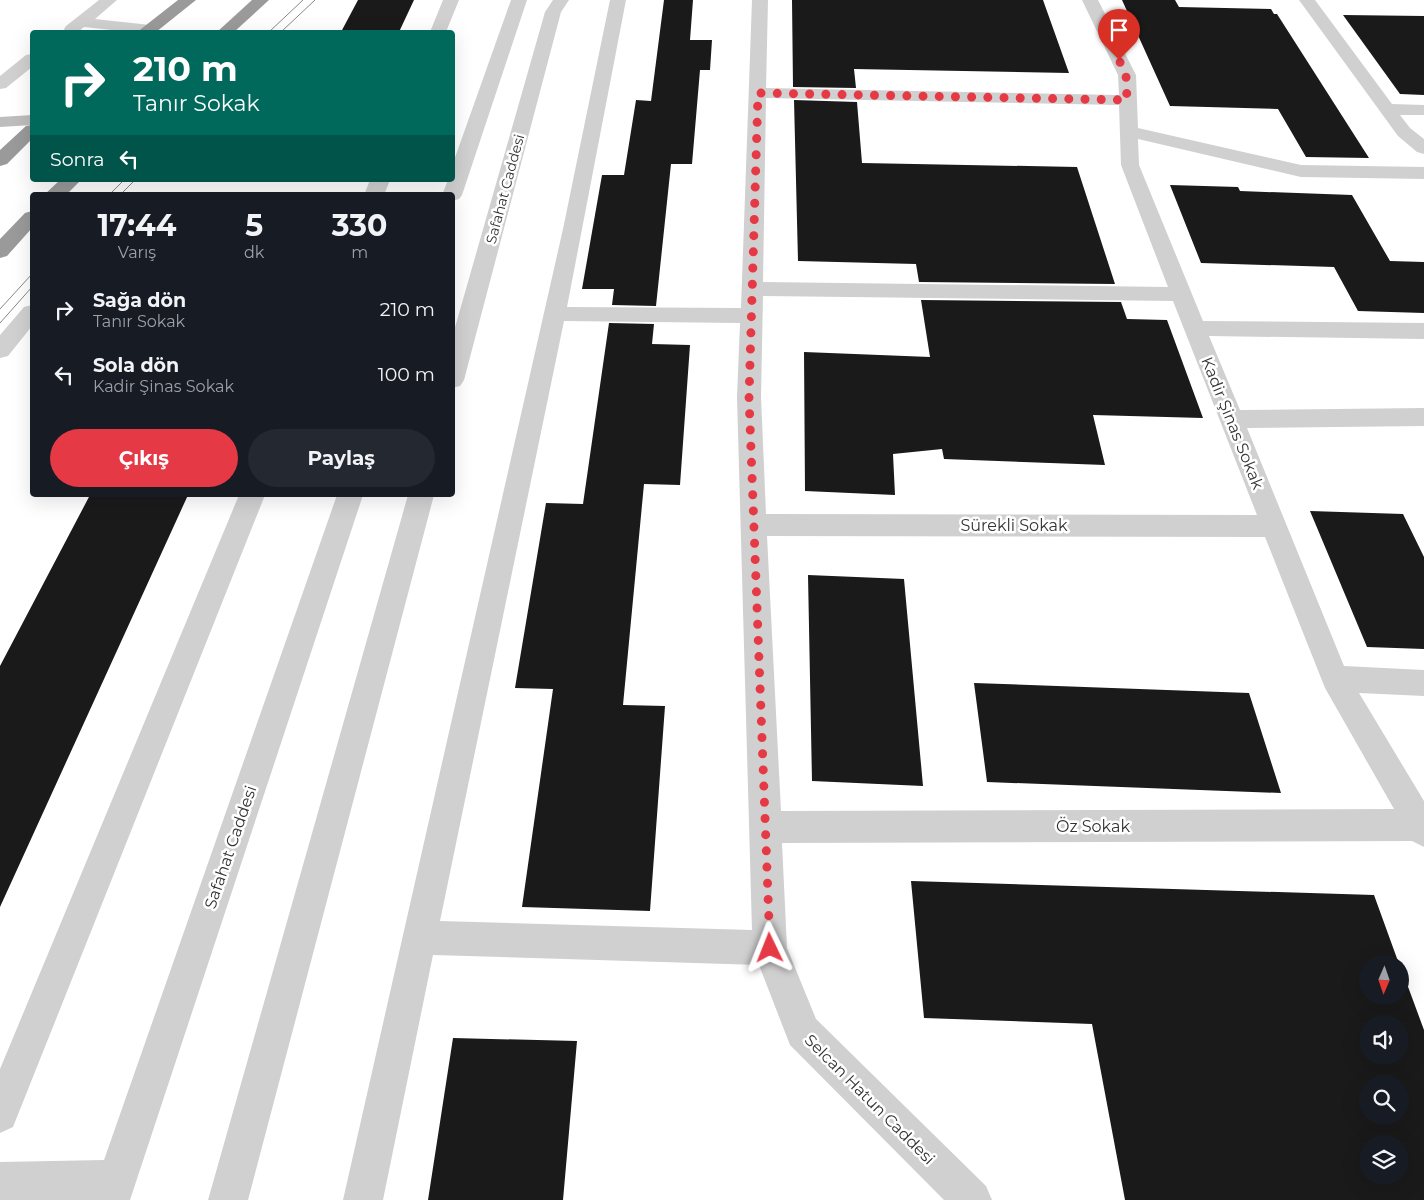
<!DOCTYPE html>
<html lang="tr">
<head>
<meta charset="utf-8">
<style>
	:root { --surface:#171b24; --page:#242831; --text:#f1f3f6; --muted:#9ea1a6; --accent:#e63946 }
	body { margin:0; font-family:Montserrat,sans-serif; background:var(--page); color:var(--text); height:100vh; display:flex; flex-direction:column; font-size:19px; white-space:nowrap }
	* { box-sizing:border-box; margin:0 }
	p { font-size:16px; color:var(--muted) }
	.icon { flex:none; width:28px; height:28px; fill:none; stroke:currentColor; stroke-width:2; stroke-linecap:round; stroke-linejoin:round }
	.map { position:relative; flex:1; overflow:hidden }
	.side { position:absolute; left:30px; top:192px; width:425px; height:305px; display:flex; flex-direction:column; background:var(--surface); border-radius:5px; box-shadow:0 5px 20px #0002 }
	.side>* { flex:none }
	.top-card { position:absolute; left:30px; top:30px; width:425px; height:152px; border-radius:5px; box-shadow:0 5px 20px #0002; background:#00695c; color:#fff; overflow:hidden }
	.needle { width:32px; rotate:182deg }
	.controls { position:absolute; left:1359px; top:955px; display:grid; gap:10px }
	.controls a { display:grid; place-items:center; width:50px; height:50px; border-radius:50%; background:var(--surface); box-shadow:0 5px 20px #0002; font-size:25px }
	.pin { position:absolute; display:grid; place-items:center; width:42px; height:42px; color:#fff; margin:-51px -21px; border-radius:50% 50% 50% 0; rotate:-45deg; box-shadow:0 0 5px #0007 }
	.pin .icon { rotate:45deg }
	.me { position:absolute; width:55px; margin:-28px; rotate:358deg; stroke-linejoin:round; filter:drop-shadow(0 0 4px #0008) }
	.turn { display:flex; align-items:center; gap:18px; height:105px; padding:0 20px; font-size:22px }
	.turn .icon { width:65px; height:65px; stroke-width:2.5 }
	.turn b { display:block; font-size:35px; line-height:42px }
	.then { display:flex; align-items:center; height:48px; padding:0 20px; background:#0003; gap:10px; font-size:19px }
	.eta { display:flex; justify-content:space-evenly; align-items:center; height:85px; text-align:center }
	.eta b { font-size:30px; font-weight:700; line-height:35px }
	.button { display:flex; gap:10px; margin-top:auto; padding:10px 20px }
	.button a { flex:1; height:58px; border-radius:30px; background:var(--accent); color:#fff; font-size:20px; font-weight:700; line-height:58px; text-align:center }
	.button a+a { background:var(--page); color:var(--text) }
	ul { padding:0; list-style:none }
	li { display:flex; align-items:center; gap:15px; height:65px; padding:0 20px }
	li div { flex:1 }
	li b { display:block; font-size:19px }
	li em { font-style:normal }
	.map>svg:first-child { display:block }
</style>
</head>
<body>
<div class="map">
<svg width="1424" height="1200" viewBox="0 0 1424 1200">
	<rect width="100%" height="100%" fill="#fff"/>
	<path fill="#1a1a1a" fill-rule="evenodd" d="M 358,0 L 414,0 L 399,32 L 341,32 Z
		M 664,0 L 693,0 L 690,40 L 712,40 L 710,70 L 700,70 L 692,164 L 671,164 L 656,306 L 612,305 L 614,289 L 582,289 L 602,175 L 624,175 L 636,100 L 651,101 Z
		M 792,0 L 1043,0 L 1069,73 L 854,69 L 856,88 L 793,87 Z
		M 1122,0 L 1175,0 L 1179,7 L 1271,9 L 1274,14 L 1277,14 L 1369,158 L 1306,157 L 1278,109 L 1170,106 Z
		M 1343,15 L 1424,16 L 1424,95 L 1400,94 Z
		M 794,100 L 857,102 L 862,163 L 1077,167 L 1115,284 L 919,282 L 916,264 L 798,261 Z
		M 1170,185 L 1238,187 L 1240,191 L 1352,195 L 1390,261 L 1424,262 L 1424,313 L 1358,311 L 1334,267 L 1201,263 Z
		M 921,300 L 1121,302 L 1127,319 L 1167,320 L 1203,418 L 1093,415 L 1105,465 L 944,459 L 942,449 L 893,454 L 895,495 L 805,491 L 804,352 L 930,357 Z
		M 609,323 L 654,324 L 652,344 L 690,345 L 680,485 L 644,484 L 623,705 L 665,706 L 650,911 L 522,907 L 553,689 L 515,688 L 546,503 L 583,504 Z
		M 90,495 L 188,495 L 0,907 L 0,666 Z
		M 1310,511 L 1403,514 L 1424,557 L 1424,649 L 1367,647 Z
		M 808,575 L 904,579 L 923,786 L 812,781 Z
		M 974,683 L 1249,693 L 1281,793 L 987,782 Z
		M 911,881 L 1374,895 L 1399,964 L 1368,964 L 1368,996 L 1400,996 L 1400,965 L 1424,1030 L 1424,1200 L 1125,1200 L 1092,1024 L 924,1018 ZM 1368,1024 L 1400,1024 L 1400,1056 L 1368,1056 ZM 1368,1084 L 1400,1084 L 1400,1116 L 1368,1116 ZM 1368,1144 L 1400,1144 L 1400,1176 L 1368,1176 Z
		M 453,1038 L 577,1041 L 563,1200 L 428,1200 Z"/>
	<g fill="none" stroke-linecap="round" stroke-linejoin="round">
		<path fill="#d0d0d0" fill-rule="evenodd" d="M 99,0 L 117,0 L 95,19 L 150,25 L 156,27 L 158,30 L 156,32 L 130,32 L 84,27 L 78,32 L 66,32 L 64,29 L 66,26 Z
			M 443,0 L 459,0 L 446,32 L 430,32 Z
			M 511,0 L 527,0 L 462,195 L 459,199 L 452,201 L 452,195 L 442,195 L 448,180 L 452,180 L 452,166 Z
			M 553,0 L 569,0 L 561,12 L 464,380 L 460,386 L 452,388 L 452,338 L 545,12 Z
			M 610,0 L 626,0 L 567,307 L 741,308 L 752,0 L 768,0 L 766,88 L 1119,95 L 1118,75 L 1082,0 L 1098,0 L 1136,75 L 1138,128 L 1301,165 L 1424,167 L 1424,179 L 1301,177 L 1138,139 L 1139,165 L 1203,321 L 1424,323 L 1424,339 L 1209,336 L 1240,410 L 1424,408 L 1424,426 L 1247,428 L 1344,666 L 1424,670 L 1424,696 L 1359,693 L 1424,801 L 1424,847 L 1412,841 L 782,843 L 787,948 L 816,1019 L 986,1186 L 992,1200 L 944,1200 L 790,1045 L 759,965 L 433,955 L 383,1200 L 343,1200 L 563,229 ZM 766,98 L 1119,105 L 1121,165 L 1168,287 L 763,282 ZM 763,296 L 1173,301 L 1257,515 L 766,514 L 761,397 ZM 564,321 L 740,323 L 737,397 L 752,930 L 440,921 ZM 767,536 L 1265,537 L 1325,688 L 1394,809 L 781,811 Z
			M 1299,0 L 1315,0 L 1392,104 L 1424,105 L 1424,115 L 1400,115 L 1410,128 L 1424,139 L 1424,154 L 1417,152 L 1398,136 Z
			M 32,54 L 32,67 L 6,88 L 0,89 L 0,76 L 26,55 Z
			M 370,180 L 390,180 L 384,195 L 364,195 Z
			M 32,305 L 32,326 L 8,356 L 0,358 L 0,335 L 24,307 Z
			M 239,495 L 265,495 L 13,1127 L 0,1133 L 0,1069 Z
			M 337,495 L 363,495 L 130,1200 L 0,1200 L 0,1162 L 104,1160 Z
			M 408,495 L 434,495 L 248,1200 L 208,1200 Z"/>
		<path fill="#bdbdbd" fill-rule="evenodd" d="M 32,115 L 32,125 L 0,127 L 0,117 Z"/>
		<path fill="#9a9a9a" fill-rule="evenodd" d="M 178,0 L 196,0 L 156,32 L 139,32 L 141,29 Z
			M 252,0 L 269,0 L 234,32 L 217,32 Z
			M 32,125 L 32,139 L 7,164 L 0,166 L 0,150 L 26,126 Z
			M 60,180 L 81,180 L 66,195 L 44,195 Z
			M 32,211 L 32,228 L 7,256 L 0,258 L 0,239 L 25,213 Z"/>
		<path stroke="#888" stroke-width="1" d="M 269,32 L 303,0
			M 281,32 L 315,0
			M 109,195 L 124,180
			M 120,195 L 135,180
			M 0,309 L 32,274
			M 0,323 L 32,287"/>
	</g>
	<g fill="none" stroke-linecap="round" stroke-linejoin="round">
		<path stroke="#e63946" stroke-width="9" stroke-dasharray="0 16.2" d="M 770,948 L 749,397 L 758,93 L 1127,100 L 1126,75 L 1119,60"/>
	</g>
	<g text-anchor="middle" stroke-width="5" stroke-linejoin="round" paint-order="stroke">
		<g font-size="14" fill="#333" stroke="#fff">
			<text transform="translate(505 189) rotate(-75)" y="5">Safahat Caddesi</text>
		</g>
		<g font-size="16" fill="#333" stroke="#fff">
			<text transform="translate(1233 423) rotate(68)" y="6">Kadir Şinas Sokak</text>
			<text x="1014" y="531">Sürekli Sokak</text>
			<text x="1093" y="832">Öz Sokak</text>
			<text transform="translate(230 847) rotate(-71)" y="6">Safahat Caddesi</text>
			<text transform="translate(870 1099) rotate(45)" y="6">Selcan Hatun Caddesi</text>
		</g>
	</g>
</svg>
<div class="controls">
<a><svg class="needle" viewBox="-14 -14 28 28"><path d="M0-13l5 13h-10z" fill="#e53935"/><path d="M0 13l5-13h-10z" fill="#9ea1a6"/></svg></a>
<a><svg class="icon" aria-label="sound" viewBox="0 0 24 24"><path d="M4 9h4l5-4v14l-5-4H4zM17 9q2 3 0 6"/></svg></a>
<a><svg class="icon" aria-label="search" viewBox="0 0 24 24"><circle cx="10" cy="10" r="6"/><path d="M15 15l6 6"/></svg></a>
<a><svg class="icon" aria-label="layers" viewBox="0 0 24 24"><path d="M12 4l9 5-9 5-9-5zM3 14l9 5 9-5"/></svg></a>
</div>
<div class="pin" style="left:1119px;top:60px;background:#d93025"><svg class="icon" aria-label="arrive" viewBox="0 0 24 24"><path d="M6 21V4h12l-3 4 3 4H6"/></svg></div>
<svg class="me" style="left:770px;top:948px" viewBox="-20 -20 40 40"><path d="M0-17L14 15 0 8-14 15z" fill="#e63946" stroke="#fff" stroke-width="4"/></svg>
<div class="top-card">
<div class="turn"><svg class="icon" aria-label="right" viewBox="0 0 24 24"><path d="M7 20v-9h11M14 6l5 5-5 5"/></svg><div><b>210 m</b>Tanır Sokak</div></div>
<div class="then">Sonra<svg class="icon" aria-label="left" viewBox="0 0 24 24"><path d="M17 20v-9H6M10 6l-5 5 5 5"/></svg></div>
</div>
<section class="side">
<div class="eta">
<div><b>17:44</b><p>Varış</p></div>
<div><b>5</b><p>dk</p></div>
<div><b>330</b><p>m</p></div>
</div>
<ul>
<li><svg class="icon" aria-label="right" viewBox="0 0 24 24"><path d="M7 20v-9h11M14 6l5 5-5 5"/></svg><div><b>Sağa dön</b><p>Tanır Sokak</p></div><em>210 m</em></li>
<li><svg class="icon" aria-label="left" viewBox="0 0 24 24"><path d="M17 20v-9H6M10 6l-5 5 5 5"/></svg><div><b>Sola dön</b><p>Kadir Şinas Sokak</p></div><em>100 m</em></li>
</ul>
<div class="button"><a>Çıkış</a><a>Paylaş</a></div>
</section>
</div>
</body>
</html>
